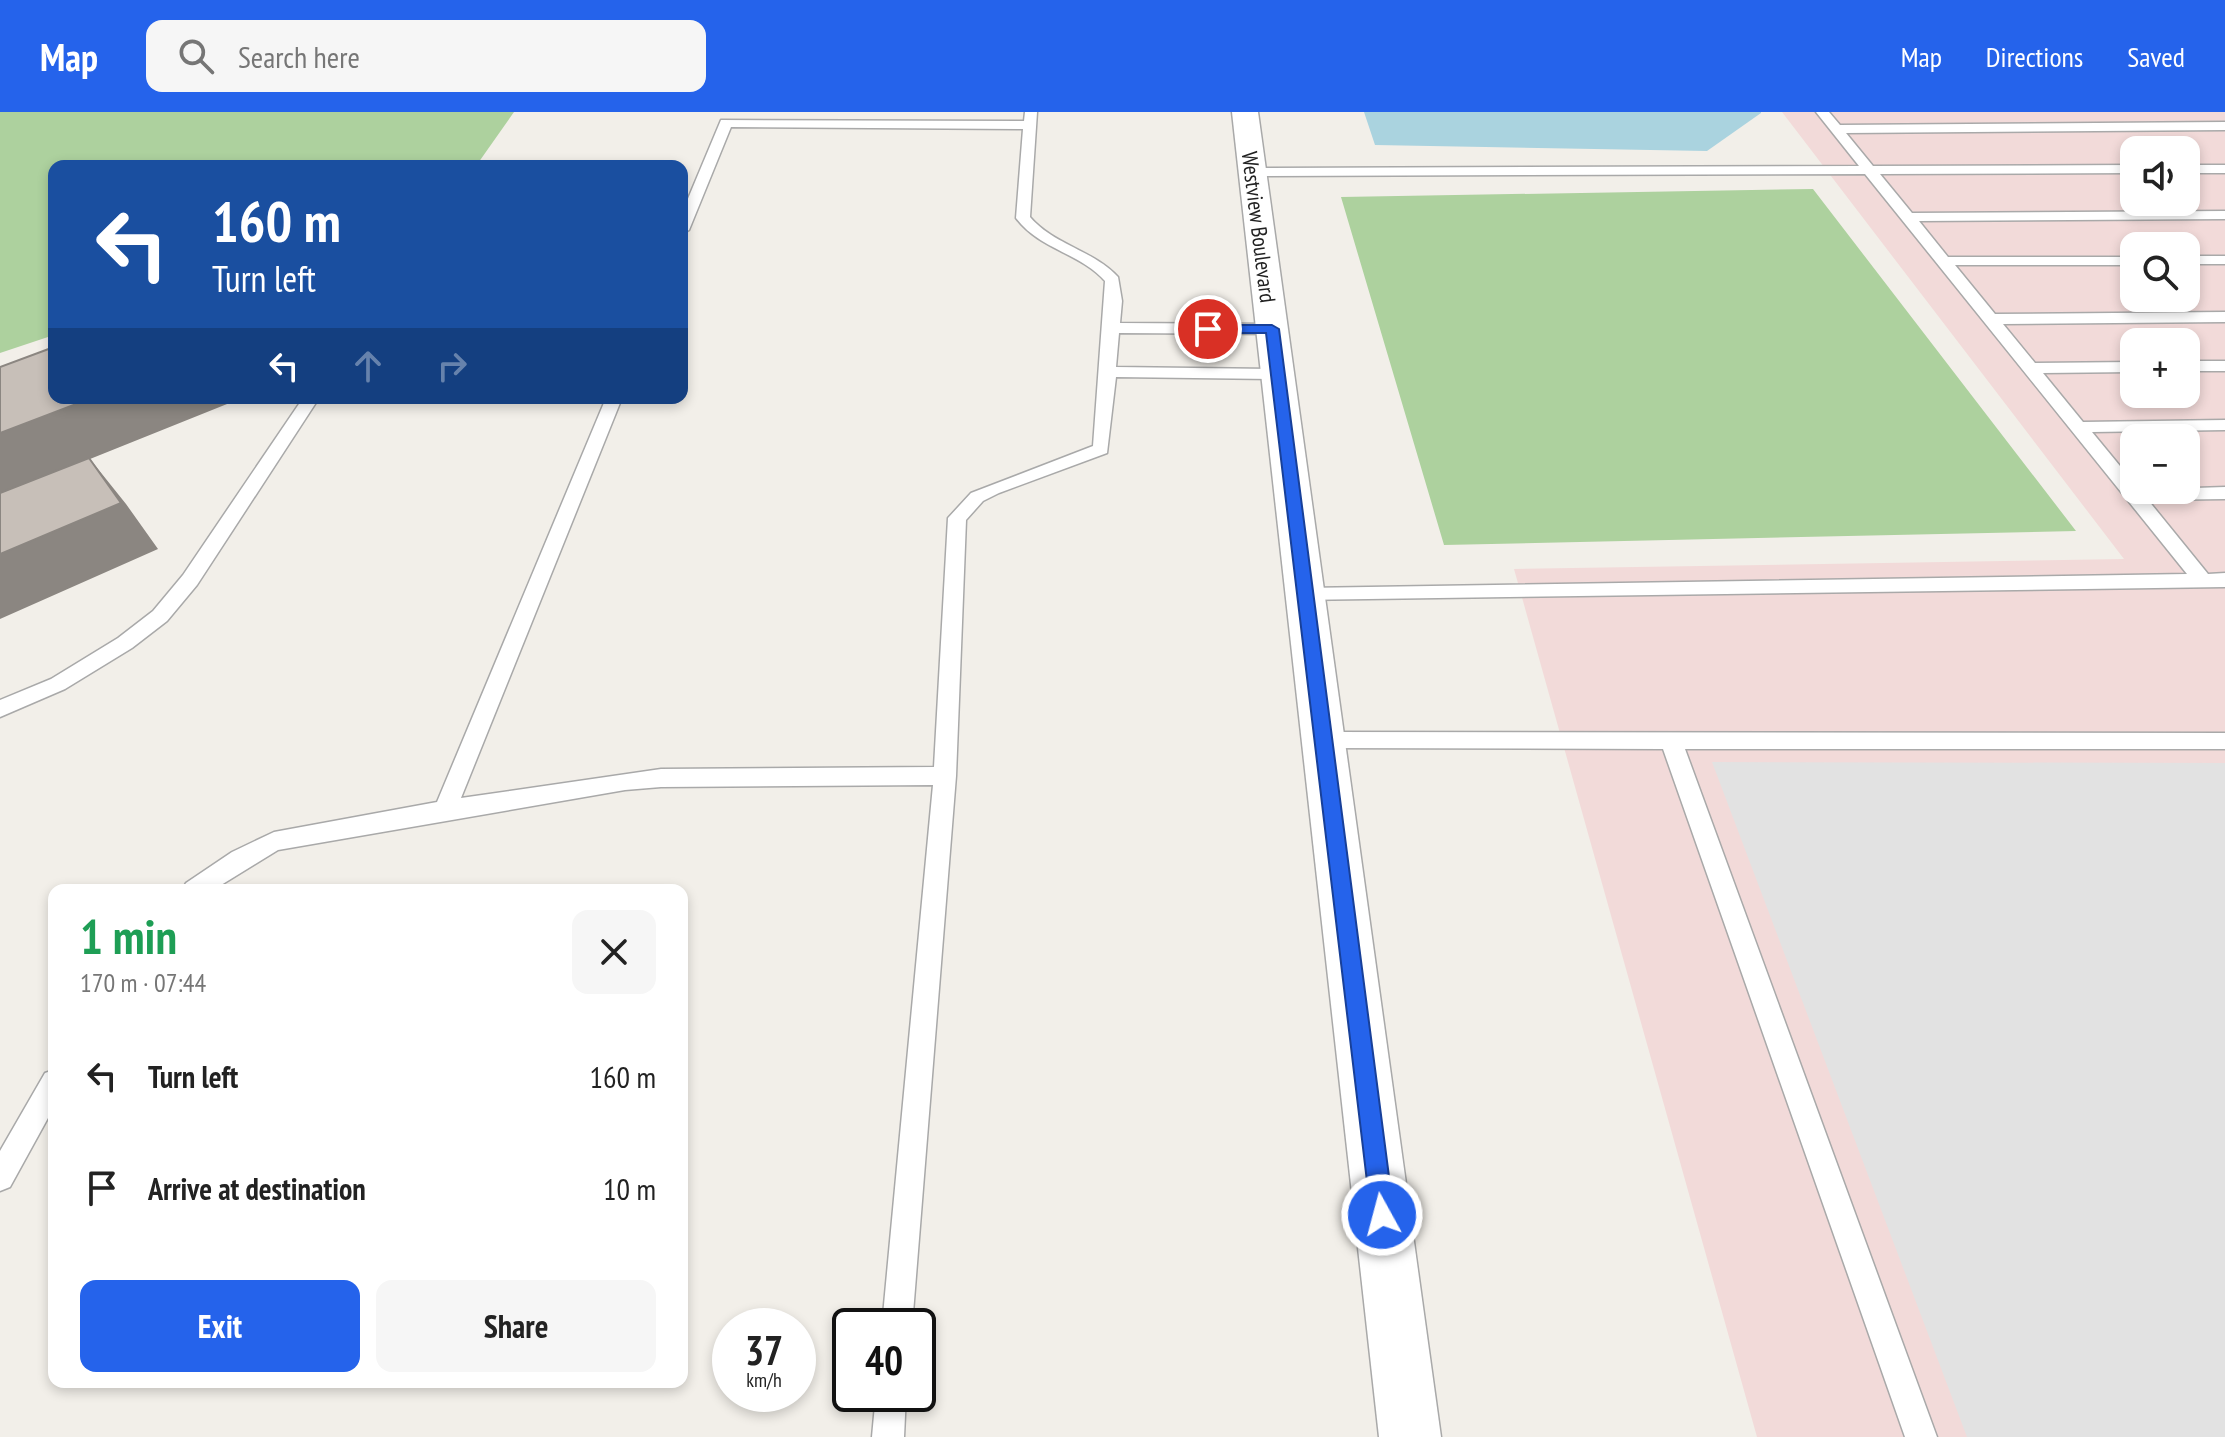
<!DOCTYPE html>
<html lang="en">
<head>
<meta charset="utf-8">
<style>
	:root { --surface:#fff; --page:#f6f6f6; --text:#222; --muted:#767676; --accent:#2563eb }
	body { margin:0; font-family:"PT Sans Narrow",sans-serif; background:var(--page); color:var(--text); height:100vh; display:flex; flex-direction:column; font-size:30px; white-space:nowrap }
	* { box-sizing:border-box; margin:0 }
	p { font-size:26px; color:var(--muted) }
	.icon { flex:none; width:44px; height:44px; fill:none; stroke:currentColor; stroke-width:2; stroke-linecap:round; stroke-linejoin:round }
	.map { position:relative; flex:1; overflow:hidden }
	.panel { position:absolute; left:48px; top:772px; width:640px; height:504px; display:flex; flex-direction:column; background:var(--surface); border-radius:16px; box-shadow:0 4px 12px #0003 }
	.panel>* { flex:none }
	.banner { position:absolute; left:48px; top:48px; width:640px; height:244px; border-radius:16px; box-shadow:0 4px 12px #0003; background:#1a4fa0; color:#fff; overflow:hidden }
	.tools { position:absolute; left:2120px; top:24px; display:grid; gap:16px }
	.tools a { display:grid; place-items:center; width:80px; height:80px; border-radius:16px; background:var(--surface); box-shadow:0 4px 12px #0003; font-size:40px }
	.speed { position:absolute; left:712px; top:1196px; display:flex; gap:16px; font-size:40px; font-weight:700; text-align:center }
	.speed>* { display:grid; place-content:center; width:104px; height:104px; border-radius:50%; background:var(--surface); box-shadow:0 4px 12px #0003; line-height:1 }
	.speed small { font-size:20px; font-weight:400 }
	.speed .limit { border:4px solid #111; border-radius:12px; background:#fff; color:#111 }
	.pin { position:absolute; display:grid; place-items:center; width:68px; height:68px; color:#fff; margin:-34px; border:4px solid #fff; border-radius:50%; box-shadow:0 2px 8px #0007 }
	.me { position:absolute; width:88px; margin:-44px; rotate:353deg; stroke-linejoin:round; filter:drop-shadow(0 0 6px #0008) }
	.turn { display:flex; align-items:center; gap:28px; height:168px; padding:0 32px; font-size:36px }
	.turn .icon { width:104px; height:104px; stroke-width:2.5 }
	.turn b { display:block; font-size:56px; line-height:68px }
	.lanes { display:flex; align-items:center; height:76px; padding:0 32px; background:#0003; justify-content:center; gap:40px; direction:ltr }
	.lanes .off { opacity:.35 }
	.round { display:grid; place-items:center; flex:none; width:84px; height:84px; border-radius:16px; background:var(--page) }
	.summary { display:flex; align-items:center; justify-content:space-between; height:136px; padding:0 32px }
	h1 { font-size:48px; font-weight:600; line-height:60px; color:#1e9e55 }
	.cta { display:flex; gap:16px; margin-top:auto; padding:16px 32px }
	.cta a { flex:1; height:92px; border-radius:16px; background:var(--accent); color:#fff; font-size:32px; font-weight:600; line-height:92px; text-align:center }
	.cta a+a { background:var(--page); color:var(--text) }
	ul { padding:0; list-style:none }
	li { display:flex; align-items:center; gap:24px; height:112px; padding:0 32px }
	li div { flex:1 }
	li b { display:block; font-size:30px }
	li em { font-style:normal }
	header { display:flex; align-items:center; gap:48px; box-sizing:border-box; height:112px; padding:0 40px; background:var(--accent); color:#fff }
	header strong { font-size:38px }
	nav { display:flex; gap:44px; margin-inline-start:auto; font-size:28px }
	.search { width:560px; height:72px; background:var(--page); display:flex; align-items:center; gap:20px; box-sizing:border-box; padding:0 28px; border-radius:16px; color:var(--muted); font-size:30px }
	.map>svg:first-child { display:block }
</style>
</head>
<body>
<header>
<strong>Map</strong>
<div class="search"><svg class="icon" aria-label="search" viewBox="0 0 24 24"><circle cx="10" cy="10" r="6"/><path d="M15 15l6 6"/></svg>Search here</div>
<nav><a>Map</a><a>Directions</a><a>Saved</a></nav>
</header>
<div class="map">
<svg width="2225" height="1325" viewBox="0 0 2225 1325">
	<rect width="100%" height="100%" fill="#f2efe9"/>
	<path fill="#f2dad9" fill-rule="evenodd" d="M 1782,0 L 2225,0 L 2225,1325 L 1757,1325 L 1514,457 L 2124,447 ZM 2134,38 L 2186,38 L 2186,90 L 2134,90 ZM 2134,134 L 2186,134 L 2186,186 L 2134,186 ZM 2134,230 L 2186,230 L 2186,282 L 2134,282 ZM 2134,326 L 2186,326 L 2186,378 L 2134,378 Z"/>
	<path fill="#add19e" d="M 0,0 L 514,0 L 476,54 L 54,54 L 54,223 L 0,241 Z
		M 1813,77 L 2076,419 L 1444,433 L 1341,85 Z"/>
	<path fill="#e2e2e2" d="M 1712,650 L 2225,651 L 2225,1325 L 1967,1325 Z"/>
	<path fill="#aad3df" d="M 1364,0 L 1761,0 L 1761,1 L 1707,39 L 1375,33 Z"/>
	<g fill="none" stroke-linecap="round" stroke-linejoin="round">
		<g stroke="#a9a9a9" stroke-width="3">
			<path id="service" d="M 1025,0 L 1037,0 L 1030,105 C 1054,133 1093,138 1118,165 L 1122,189 L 1120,211 L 1272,212 L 1280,217 L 1272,222 L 1119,221 L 1116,255 L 1277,257 L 1285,262 L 1277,267 L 1116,265 L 1107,341 L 999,381 L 983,389 L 966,408 L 956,664 L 912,1214 L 882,1214 L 933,673 L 661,675 L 625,678 L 278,738 L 213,778 L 182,778 L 186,771 L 232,740 L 274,720 L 437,690 L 606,286 L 622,286 L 461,686 L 661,657 L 934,655 L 948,406 L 971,381 L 1093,334 L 1105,169 C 1080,141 1039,137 1016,106 L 1023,17 L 731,15 L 689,118 L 682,122 L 682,101 L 721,8 L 1024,9 Z
				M 1816,0 L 1829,0 L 1840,13 L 2225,10 L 2225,18 L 1846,21 L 1873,54 L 2134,53 L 2134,61 L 1880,62 L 1912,101 L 2225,99 L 2225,107 L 1919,109 L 1948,145 L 2134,145 L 2134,153 L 1955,153 L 1995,202 L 2225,200 L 2225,210 L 2003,212 L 2035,251 L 2134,250 L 2134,260 L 2043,261 L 2083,310 L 2225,308 L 2225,318 L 2092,320 L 2134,371 L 2134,378 L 2225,375 L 2225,387 L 2148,388 L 2208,462 L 2225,461 L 2225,475 L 1298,488 L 1295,483 L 1298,478 L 1305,476 L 2187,462 L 1865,62 L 1252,64 L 1245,60 L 1252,56 L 1859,54 Z
				M 2186,53 L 2225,53 L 2225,61 L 2186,61 Z
				M 2186,144 L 2225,144 L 2225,152 L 2186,152 Z
				M 2186,249 L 2225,249 L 2225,259 L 2186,259 Z
				M 303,286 L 319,286 L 197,473 L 167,509 L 132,536 L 65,577 L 0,605 L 0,588 L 51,567 L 118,526 L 153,499 L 183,463 Z
				M 1323,620 L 2225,621 L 2225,637 L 1685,637 L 1937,1325 L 1905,1325 L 1663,637 L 1323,636 L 1315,634 L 1312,628 L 1315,622 Z
				M 54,958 L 54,995 L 10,1075 L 0,1079 L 0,1039 L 45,961 Z
				M 876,1282 L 906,1282 L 904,1325 L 872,1325 Z"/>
		</g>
		<g stroke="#a9a9a9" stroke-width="3">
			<path id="tertiary" d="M 1232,0 L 1258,0 L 1441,1325 L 1379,1325 Z"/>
		</g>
		<use href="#service" fill="#fff" fill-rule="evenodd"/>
		<use href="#tertiary" fill="#fff" fill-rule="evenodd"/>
	</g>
	<path fill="#8b8681" d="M 92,286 L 242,286 L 90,347 L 126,392 L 158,437 L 0,507 L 0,321 Z"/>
	<path fill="#c7bfb8" stroke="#8b8681" stroke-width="2" d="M 54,235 L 54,286 L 92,286 L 0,321 L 0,255 Z
		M 89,346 L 121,391 L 0,442 L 0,381 Z"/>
	<path fill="#2563eb" stroke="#184099" stroke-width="2" d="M 1272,213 L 1279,217 L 1394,1103 L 1390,1111 L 1382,1115 L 1374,1111 L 1371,1103 L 1266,221 L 1208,221 L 1201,217 L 1208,213 Z"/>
	<g text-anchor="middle" stroke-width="6" stroke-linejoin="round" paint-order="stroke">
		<g font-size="22" fill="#222" stroke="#fff">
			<text transform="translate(1259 115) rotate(83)" y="8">Westview Boulevard</text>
		</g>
	</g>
</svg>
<div class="tools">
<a><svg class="icon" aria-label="sound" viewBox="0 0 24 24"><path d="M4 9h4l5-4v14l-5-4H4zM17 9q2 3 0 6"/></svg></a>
<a><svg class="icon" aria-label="search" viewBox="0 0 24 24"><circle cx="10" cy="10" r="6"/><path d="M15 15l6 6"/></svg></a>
<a>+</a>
<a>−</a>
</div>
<div class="speed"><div>37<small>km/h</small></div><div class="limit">40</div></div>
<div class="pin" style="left:1208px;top:217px;background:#d93025"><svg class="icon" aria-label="arrive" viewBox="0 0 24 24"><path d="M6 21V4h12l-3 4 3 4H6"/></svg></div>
<svg class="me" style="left:1382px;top:1103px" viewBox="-20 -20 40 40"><circle r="17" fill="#2563eb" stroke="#fff" stroke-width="3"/><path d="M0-11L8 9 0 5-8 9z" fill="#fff"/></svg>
<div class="banner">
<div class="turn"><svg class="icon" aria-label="left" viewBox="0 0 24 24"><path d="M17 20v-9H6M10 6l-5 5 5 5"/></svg><div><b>160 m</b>Turn left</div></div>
<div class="lanes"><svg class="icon" aria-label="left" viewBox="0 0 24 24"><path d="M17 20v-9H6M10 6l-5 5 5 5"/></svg><svg class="icon off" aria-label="ahead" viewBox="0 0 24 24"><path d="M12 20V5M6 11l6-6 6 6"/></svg><svg class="icon off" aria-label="right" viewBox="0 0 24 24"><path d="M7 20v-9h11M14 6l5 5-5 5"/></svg></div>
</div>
<section class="panel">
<div class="summary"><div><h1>1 min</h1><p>170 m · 07:44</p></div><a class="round"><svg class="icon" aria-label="close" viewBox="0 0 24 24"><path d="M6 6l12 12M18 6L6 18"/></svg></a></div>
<ul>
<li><svg class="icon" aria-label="left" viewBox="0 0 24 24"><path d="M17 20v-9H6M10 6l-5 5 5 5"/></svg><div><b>Turn left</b></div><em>160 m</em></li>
<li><svg class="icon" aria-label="arrive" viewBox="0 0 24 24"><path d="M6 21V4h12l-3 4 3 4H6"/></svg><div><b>Arrive at destination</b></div><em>10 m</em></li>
</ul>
<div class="cta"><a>Exit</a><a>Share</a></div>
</section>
</div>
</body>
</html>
